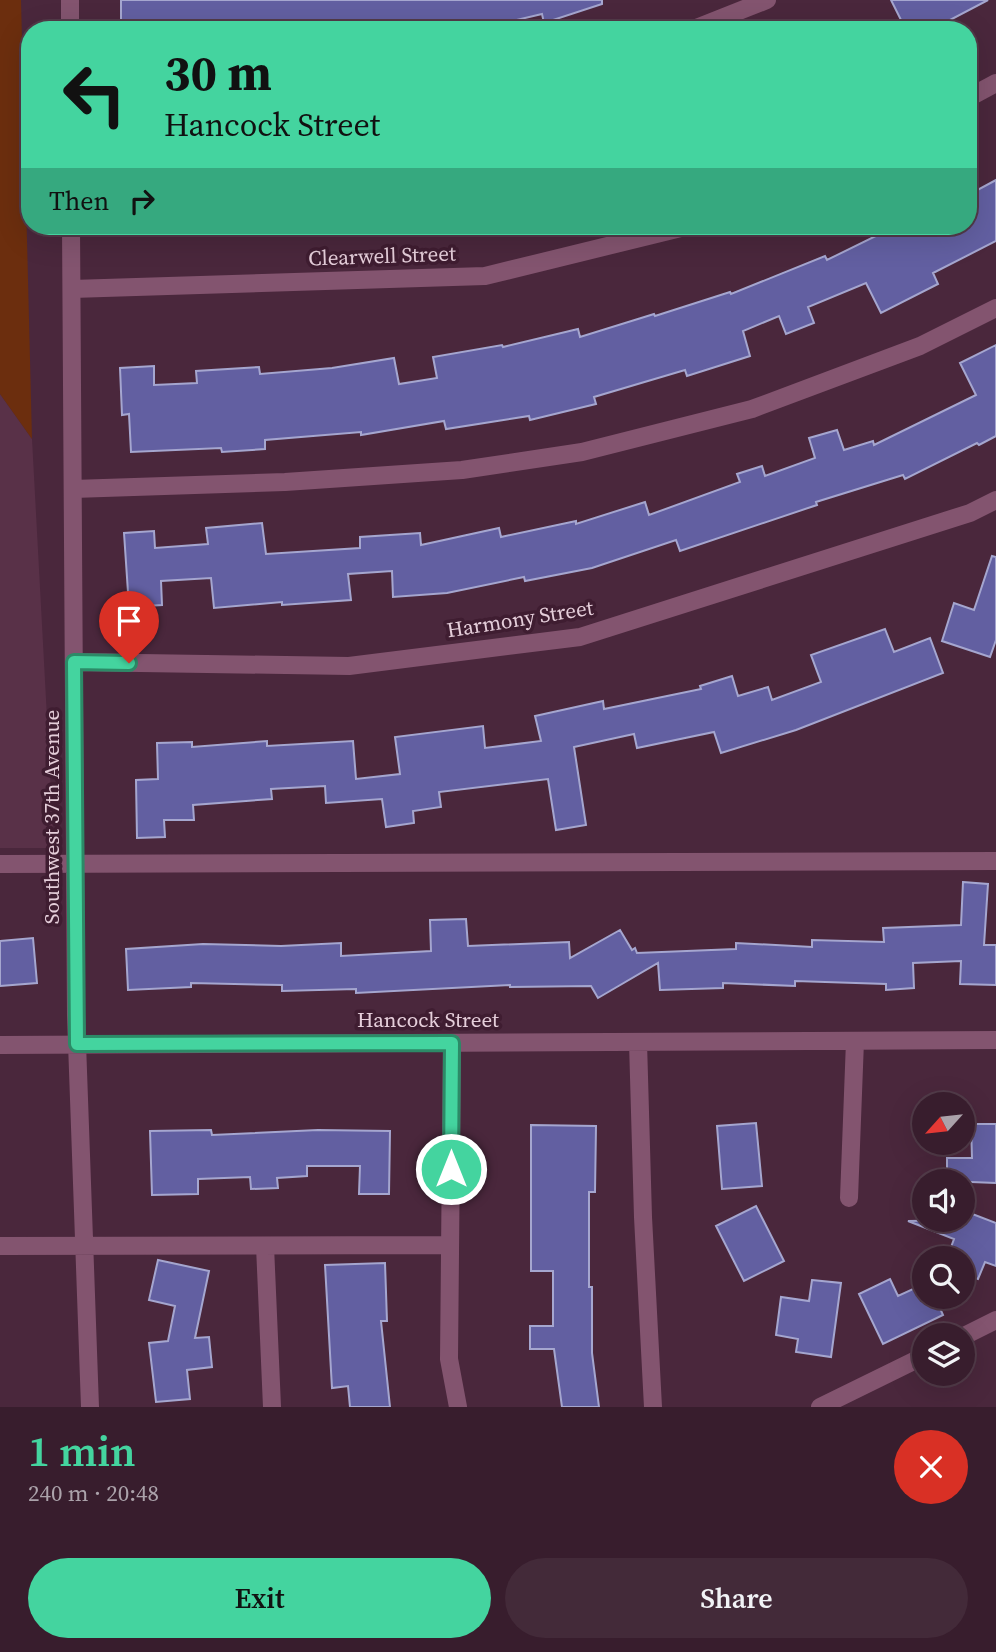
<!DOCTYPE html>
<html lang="en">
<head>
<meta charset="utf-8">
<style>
	:root { --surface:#381d2d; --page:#432a39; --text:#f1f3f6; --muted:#aba2aa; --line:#523b49; --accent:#44d49f }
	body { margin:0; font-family:"Source Serif 4",serif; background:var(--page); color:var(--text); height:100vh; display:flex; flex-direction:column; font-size:26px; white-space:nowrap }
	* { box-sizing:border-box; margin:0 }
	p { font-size:23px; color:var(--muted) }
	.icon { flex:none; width:38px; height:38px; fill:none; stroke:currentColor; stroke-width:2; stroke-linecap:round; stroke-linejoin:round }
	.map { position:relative; height:1407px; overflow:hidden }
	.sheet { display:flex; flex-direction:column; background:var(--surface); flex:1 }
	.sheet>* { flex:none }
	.guide { position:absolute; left:21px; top:21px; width:956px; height:214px; border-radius:28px; box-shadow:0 7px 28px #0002,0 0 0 2px var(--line); background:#44d49f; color:#111; overflow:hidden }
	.needle { width:46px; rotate:243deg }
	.buttons { position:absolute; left:912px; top:1092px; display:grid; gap:14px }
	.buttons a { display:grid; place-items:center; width:63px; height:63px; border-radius:50%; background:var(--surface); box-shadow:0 7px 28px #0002,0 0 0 2px var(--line); font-size:35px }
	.pin { position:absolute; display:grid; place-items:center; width:60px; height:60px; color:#fff; margin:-72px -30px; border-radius:50% 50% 50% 0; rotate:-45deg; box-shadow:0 0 7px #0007 }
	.pin .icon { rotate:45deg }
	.me { position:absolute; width:77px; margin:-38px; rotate:0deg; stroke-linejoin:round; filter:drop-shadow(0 0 5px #0008) }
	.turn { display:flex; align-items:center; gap:24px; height:147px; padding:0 28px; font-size:32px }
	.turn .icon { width:91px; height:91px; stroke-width:2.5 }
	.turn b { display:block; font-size:49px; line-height:60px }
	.then { display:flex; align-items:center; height:66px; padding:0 28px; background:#0003; gap:14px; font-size:26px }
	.round { display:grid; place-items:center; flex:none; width:74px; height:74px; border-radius:37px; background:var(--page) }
	.head { display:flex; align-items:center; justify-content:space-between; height:119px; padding:0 28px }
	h1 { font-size:42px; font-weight:600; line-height:52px; color:var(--accent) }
	.primary-button { display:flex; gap:14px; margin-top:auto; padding:14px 28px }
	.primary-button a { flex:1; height:80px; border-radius:42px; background:var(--accent); color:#111; font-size:28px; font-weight:600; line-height:80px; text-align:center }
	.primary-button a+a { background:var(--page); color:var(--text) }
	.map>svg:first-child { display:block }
</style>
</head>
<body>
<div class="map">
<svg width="996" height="1407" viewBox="0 0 996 1407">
	<rect width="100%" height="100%" fill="#4a273c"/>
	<path fill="#593148" d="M 0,394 L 32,439 L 54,848 L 0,848 Z"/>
	<path fill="#6c2e0e" d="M 0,0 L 21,0 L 32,439 L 0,394 Z"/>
	<path fill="#625fa1" stroke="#a5a6cf" stroke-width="2" d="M 121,0 L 602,0 L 602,4 L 544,23 L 542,14 L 474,30 L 121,30 Z
		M 891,0 L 988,0 L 931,30 L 906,30 Z
		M 996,180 L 996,241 L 933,273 L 938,284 L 881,313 L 866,283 L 808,307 L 814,323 L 786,334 L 779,316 L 743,331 L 750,356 L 687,376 L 685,370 L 594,397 L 596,404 L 530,420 L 529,416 L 446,429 L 444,421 L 361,435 L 361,432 L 265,440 L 265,449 L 222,452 L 221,448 L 131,452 L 129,414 L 122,415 L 120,368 L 154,366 L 154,385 L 197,383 L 196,371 L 259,367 L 260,374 L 332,368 L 394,358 L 399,384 L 437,378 L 433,357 L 502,345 L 503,347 L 578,329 L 580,337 L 654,314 L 655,316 L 730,292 L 731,294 L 825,256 L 827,260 L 896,226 L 968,226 L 968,195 Z
		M 996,345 L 996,436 L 979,445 L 977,443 L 905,479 L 903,475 L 816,502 L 817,505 L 680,551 L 676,540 L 592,568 L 525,581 L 524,577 L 447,593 L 393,597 L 392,571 L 348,574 L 351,600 L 282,605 L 282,602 L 214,608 L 211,578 L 161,581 L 162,605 L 129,607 L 124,533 L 154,531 L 155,548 L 208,544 L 206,528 L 262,523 L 266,554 L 360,548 L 360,537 L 420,533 L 421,545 L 499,528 L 501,537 L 576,521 L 576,524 L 645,502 L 649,515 L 740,482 L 737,474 L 762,466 L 765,476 L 815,458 L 809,438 L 837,430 L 844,450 L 873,441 L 874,445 L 976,395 L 960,363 Z
		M 992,556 L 996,557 L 996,640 L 990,657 L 942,641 L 954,603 L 974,610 Z
		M 885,629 L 894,652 L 930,638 L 943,673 L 796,730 L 721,753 L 714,732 L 637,748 L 634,734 L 574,747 L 586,825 L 556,830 L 548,779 L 439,792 L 441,807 L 413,811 L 414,823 L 386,827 L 382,799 L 326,803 L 325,786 L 271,789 L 272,799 L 193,805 L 194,820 L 164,820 L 165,837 L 137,838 L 136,780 L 158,779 L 157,743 L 192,742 L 192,747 L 267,741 L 267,746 L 353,741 L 356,779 L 400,774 L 395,737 L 483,726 L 485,748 L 541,741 L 535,716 L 603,701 L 604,709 L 701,689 L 700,686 L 732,676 L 738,696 L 768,687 L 772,700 L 821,682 L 811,655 Z
		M 963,882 L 988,884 L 984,945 L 996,945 L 996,985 L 960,984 L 961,961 L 913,963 L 914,988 L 886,990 L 886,984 L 795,981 L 795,986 L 723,983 L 723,988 L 660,990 L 658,963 L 598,998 L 591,986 L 510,987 L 510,985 L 356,993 L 356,989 L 282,991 L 282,985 L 191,983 L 191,987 L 128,990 L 126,949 L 203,944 L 281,946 L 341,943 L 341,956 L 431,951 L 430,920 L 466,919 L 468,946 L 569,942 L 570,958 L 620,930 L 632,950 L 635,948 L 637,953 L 736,949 L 736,943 L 812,947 L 812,940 L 884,942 L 883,928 L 961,925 Z
		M 33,938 L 37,983 L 0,986 L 0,941 Z
		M 756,1123 L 762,1186 L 722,1189 L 717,1126 Z
		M 971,1124 L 996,1124 L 996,1183 L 947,1181 L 947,1158 L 972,1158 Z
		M 531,1125 L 596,1126 L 595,1192 L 589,1192 L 589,1287 L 592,1287 L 592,1353 L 599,1407 L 562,1407 L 554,1349 L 530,1349 L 530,1326 L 553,1326 L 553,1271 L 531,1271 Z
		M 211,1130 L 212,1135 L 318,1130 L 390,1131 L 389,1194 L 359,1194 L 360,1166 L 307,1166 L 307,1176 L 277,1178 L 278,1188 L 251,1189 L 250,1177 L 198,1179 L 198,1194 L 152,1195 L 150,1131 Z
		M 756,1206 L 784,1261 L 744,1281 L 716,1226 Z
		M 962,1210 L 996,1223 L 996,1266 L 985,1262 L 978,1279 L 962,1273 L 962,1258 L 947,1258 L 954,1239 L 908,1221 L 962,1220 Z
		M 158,1260 L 209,1271 L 195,1338 L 209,1337 L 212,1367 L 187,1370 L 190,1399 L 156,1402 L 149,1343 L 168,1341 L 175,1306 L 149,1300 Z
		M 385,1263 L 387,1321 L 381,1321 L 390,1407 L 350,1407 L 348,1386 L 332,1388 L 325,1265 Z
		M 890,1279 L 898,1296 L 924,1284 L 924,1297 L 935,1297 L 943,1315 L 883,1344 L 859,1294 Z
		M 812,1280 L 841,1283 L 831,1357 L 796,1352 L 798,1339 L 776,1335 L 781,1297 L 809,1301 Z"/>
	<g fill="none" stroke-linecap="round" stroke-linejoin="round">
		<path stroke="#83546f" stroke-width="18" d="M 70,0 L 70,30
			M 691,30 L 767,0
			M 968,98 L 996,83
			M 71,226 L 76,1015 L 90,1407
			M 72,289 L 485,276 L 689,226
			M 73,489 L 285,482 L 462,470 L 582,452 L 752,409 L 920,346 L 996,308
			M 74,662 L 349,666 L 580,637 L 970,513 L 996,500
			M 0,864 L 996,861
			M 638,1042 L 643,1217 L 653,1407
			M 452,1043 L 449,1359 L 458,1407
			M 0,1045 L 996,1040
			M 849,1198 L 855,1041
			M 0,1246 L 450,1245
			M 265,1246 L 272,1407
			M 962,1337 L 996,1320
			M 820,1407 L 924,1356"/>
	</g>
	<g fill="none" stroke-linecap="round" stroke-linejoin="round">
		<g stroke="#2c8a67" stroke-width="18">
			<path id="route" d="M 129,663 L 74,662 L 77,1044 L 452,1043 L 451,1169"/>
		</g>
		<use href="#route" stroke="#44d49f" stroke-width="12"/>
	</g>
	<g text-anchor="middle" stroke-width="7" stroke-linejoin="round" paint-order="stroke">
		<g font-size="21" fill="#e5ceda" stroke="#3f1d31">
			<text transform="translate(382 256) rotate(-2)" y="7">Clearwell Street</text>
			<text transform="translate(520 619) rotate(-9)" y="7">Harmony Street</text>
			<text transform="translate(52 817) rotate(-90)" y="7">Southwest 37th Avenue</text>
			<text x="428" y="1027">Hancock Street</text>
		</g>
	</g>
</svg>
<div class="buttons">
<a><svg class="needle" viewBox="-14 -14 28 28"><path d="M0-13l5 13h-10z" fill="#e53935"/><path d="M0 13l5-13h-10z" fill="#aba2aa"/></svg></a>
<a><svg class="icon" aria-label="sound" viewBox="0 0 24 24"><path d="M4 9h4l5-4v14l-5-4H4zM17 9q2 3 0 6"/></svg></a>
<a><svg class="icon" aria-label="search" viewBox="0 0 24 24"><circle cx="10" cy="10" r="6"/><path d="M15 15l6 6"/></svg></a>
<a><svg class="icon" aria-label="layers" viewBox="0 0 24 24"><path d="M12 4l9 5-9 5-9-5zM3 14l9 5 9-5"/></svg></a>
</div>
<div class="pin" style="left:129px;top:663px;background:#d93025"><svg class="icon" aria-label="arrive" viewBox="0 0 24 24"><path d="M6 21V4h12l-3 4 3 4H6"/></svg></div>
<svg class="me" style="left:451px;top:1169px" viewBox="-20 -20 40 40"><circle r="17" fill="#44d49f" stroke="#fff" stroke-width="3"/><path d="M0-11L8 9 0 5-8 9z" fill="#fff"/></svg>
<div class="guide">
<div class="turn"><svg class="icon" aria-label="left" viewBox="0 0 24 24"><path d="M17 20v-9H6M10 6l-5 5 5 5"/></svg><div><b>30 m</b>Hancock Street</div></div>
<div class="then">Then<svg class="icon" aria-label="right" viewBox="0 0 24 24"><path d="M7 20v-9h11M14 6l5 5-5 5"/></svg></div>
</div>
</div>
<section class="sheet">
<div class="head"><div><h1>1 min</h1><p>240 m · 20:48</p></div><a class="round" style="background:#d93025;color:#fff"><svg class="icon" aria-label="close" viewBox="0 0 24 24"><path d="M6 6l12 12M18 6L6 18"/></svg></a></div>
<div class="primary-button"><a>Exit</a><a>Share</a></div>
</section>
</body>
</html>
